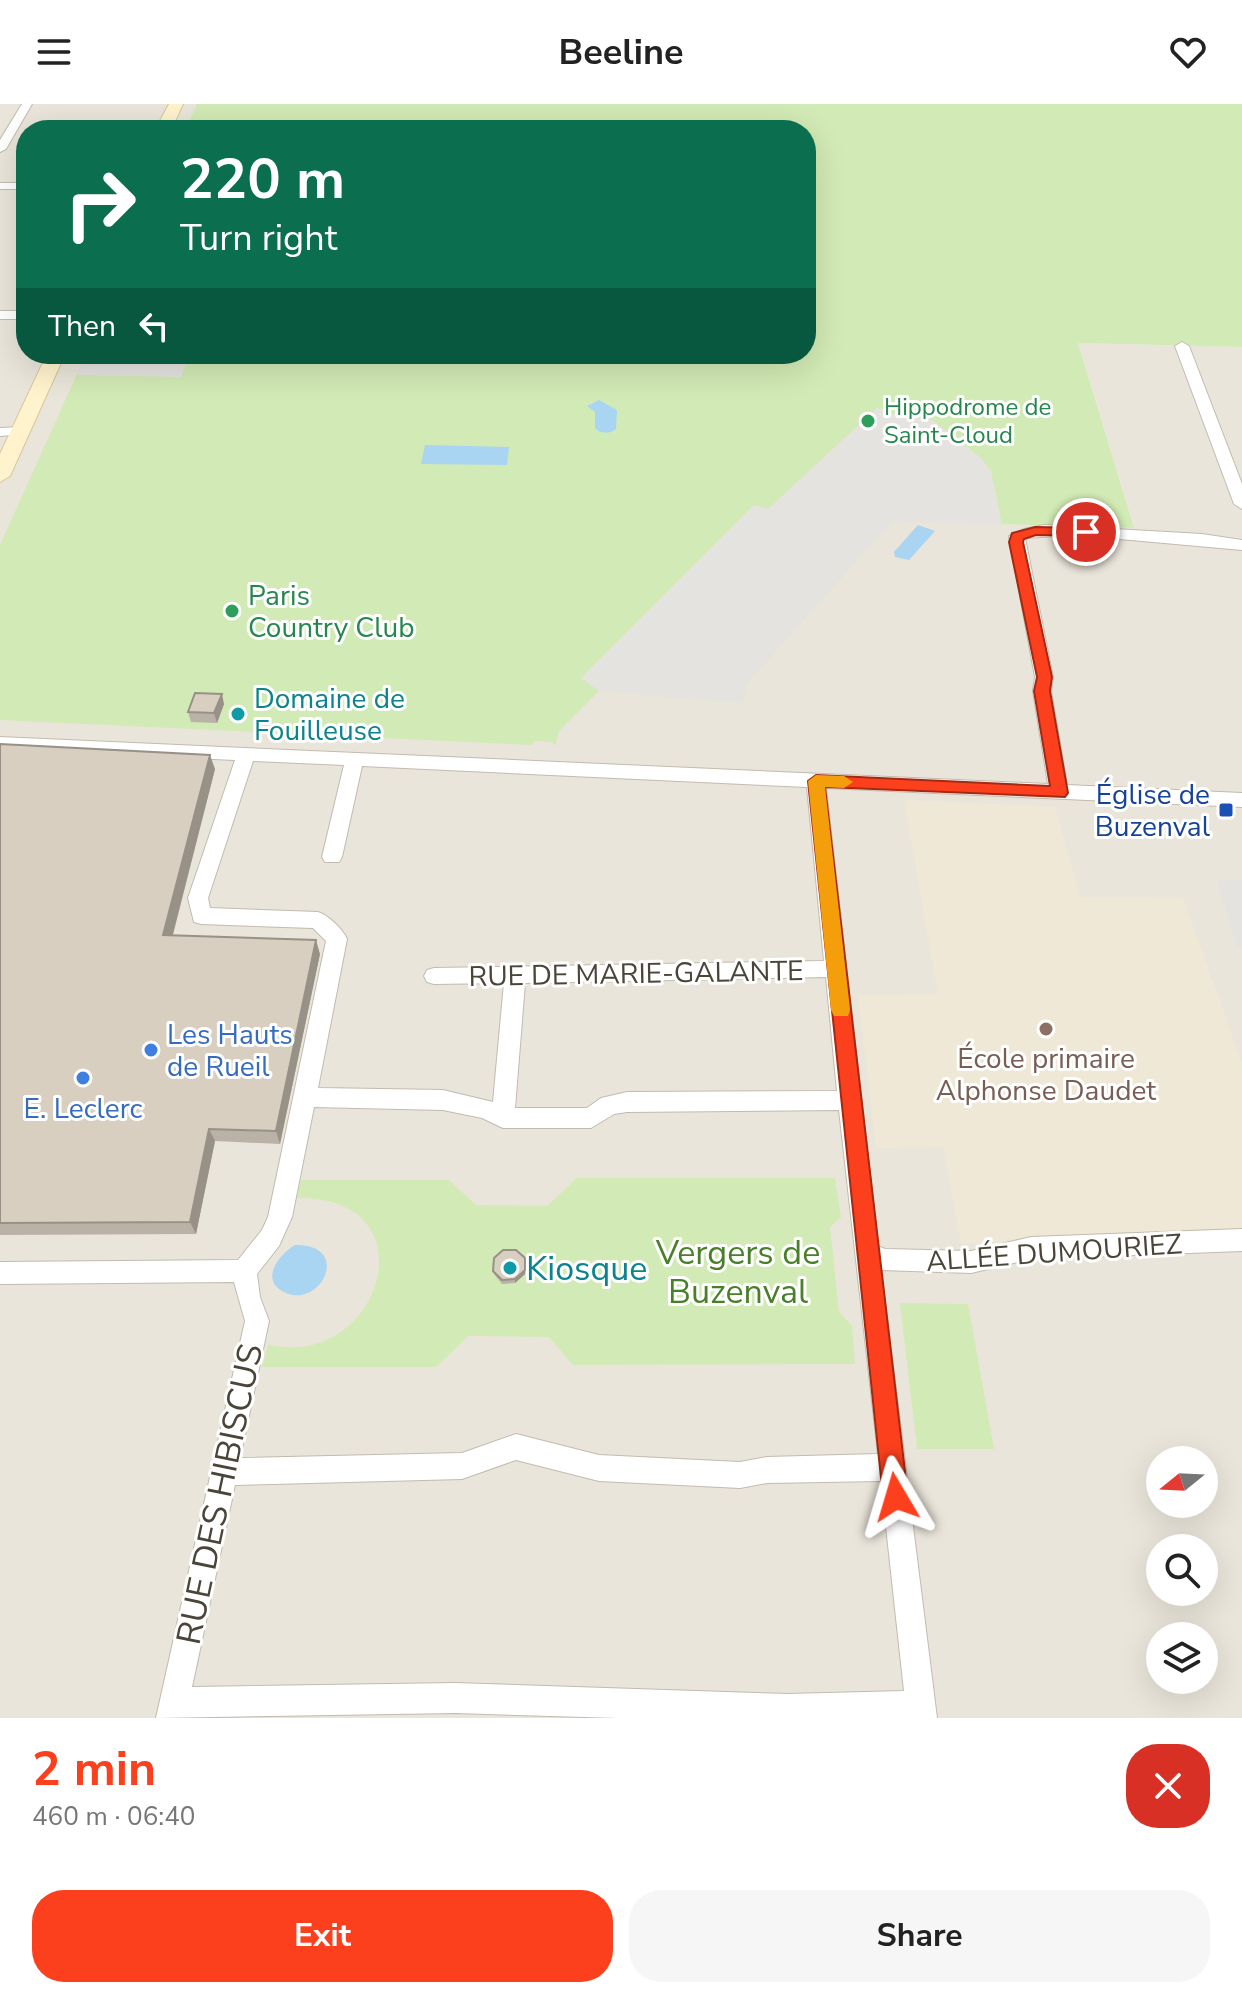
<!DOCTYPE html>
<html lang="en">
<head>
<meta charset="utf-8">
<style>
	:root { --surface:#fff; --page:#f6f6f6; --text:#222; --muted:#767676; --accent:#fc3f1d }
	body { margin:0; font-family:"Nunito Sans",sans-serif; background:var(--page); color:var(--text); height:100vh; display:flex; flex-direction:column; font-size:30px; white-space:nowrap }
	* { box-sizing:border-box; margin:0 }
	p { font-size:26px; color:var(--muted) }
	.icon { flex:none; width:44px; height:44px; fill:none; stroke:currentColor; stroke-width:2; stroke-linecap:round; stroke-linejoin:round }
	.map { position:relative; height:1614px; overflow:hidden }
	.drawer { display:flex; flex-direction:column; background:var(--surface); flex:1 }
	.drawer>* { flex:none }
	.guide { position:absolute; left:16px; top:16px; width:800px; height:244px; border-radius:32px; box-shadow:0 8px 32px #0002; background:#0b6e4f; color:#fff; overflow:hidden }
	.needle { width:52px; rotate:252deg }
	.fabs { position:absolute; left:1146px; top:1342px; display:grid; gap:16px }
	.fabs a { display:grid; place-items:center; width:72px; height:72px; border-radius:50%; background:var(--surface); box-shadow:0 8px 32px #0002; font-size:40px }
	.pin { position:absolute; display:grid; place-items:center; width:68px; height:68px; color:#fff; margin:-34px; border:4px solid #fff; border-radius:50%; box-shadow:0 2px 8px #0007 }
	.me { position:absolute; width:88px; margin:-44px; rotate:353deg; stroke-linejoin:round; filter:drop-shadow(0 0 6px #0008) }
	.turn { display:flex; align-items:center; gap:28px; height:168px; padding:0 32px; font-size:36px }
	.turn .icon { width:104px; height:104px; stroke-width:2.5 }
	.turn b { display:block; font-size:56px; line-height:68px }
	.then { display:flex; align-items:center; height:76px; padding:0 32px; background:#0003; gap:16px; font-size:30px }
	.round { display:grid; place-items:center; flex:none; width:84px; height:84px; border-radius:32px; background:var(--page) }
	.head { display:flex; align-items:center; justify-content:space-between; height:136px; padding:0 32px }
	h1 { font-size:48px; font-weight:700; line-height:60px; color:var(--accent) }
	.button { display:flex; gap:16px; margin-top:auto; padding:16px 32px }
	.button a { flex:1; height:92px; border-radius:32px; background:var(--accent); color:#fff; font-size:32px; font-weight:700; line-height:92px; text-align:center }
	.button a+a { background:var(--page); color:var(--text) }
	header { display:flex; justify-content:space-between; align-items:center; height:104px; padding:0 32px; background:var(--surface); font-size:36px; font-weight:700 }
	.map>svg:first-child { display:block }
</style>
</head>
<body>
<header><svg class="icon" aria-label="menu" viewBox="0 0 24 24"><path d="M4 6h16M4 12h16M4 18h16"/></svg>Beeline<svg class="icon" aria-label="heart" viewBox="0 0 24 24"><path d="M12 20l-8-8c-3-5 5-10 8-4 3-6 11-1 8 4z"/></svg></header>
<div class="map">
<svg width="1242" height="1614" viewBox="0 0 1242 1614">
	<rect width="100%" height="100%" fill="#f6f3ec"/>
	<path fill="#eae5da" fill-rule="evenodd" d="M 0,0 L 197,0 L 185,26 L 26,26 L 26,250 L 269,250 L 862,385 L 893,417 L 1134,424 L 1078,239 L 1242,243 L 1242,1614 L 0,1614 ZM 1160,1356 L 1204,1356 L 1204,1400 L 1160,1400 ZM 1160,1444 L 1204,1444 L 1204,1488 L 1160,1488 ZM 1160,1532 L 1204,1532 L 1204,1576 L 1160,1576 Z"/>
	<path fill="#efe8d6" d="M 904,696 L 1055,703 L 1080,793 L 1183,794 L 1242,959 L 1242,1132 L 961,1139 L 943,1043 L 876,1044 L 858,891 L 938,890 Z"/>
	<path fill="#d2eab5" d="M 197,0 L 1242,0 L 1242,243 L 1078,239 L 1134,424 L 892,417 L 746,580 L 743,599 L 599,587 L 559,627 L 555,642 L 552,638 L 536,637 L 531,641 L 0,616 L 0,441 L 86,250 L 806,250 L 806,26 L 185,26 Z
		M 577,1074 L 835,1074 L 841,1113 L 830,1123 L 839,1208 L 852,1222 L 855,1260 L 573,1261 L 549,1233 L 468,1232 L 436,1263 L 262,1263 L 268,1241 C 277,1242 289,1244 299,1243 C 389,1236 422,1092 297,1094 L 301,1076 L 449,1076 L 476,1101 L 547,1102 Z
		M 900,1199 L 968,1200 L 994,1345 L 917,1345 Z"/>
	<path fill="#e5e3e0" d="M 86,250 L 189,250 L 181,273 L 77,271 Z
		M 877,304 L 903,313 L 932,316 L 981,354 L 991,367 L 1002,421 L 892,417 L 746,580 L 743,599 L 599,587 L 581,574 L 754,401 L 768,405 Z
		M 1216,776 L 1242,776 L 1242,844 L 1238,845 Z"/>
	<path fill="#a9d4f2" d="M 599,296 L 617,306 L 616,325 C 610,330 600,330 595,324 L 595,308 L 587,302 Z
		M 425,341 L 509,343 L 507,361 L 421,360 Z
		M 918,421 L 935,427 L 909,456 L 895,453 L 894,448 Z
		M 295,1141 C 352,1140 322,1204 286,1189 C 258,1177 279,1150 295,1141 Z"/>
	<g fill="none" stroke-linecap="round" stroke-linejoin="round">
		<g stroke="#c2bbae" stroke-width="2">
			<path id="street" d="M 22,0 L 32,0 L 6,45 L 0,48 L 0,36 Z
				M 0,79 L 26,79 L 26,85 L 0,85 Z
				M 0,207 L 26,207 L 26,215 L 0,215 Z
				M 1182,238 L 1189,242 L 1242,380 L 1242,405 L 1234,400 L 1175,242 Z
				M 21,323 L 26,324 L 26,330 L 0,332 L 0,324 Z
				M 1044,421 L 1202,430 L 1242,436 L 1242,446 L 1075,431 L 1025,434 L 1053,573 L 1051,587 L 1067,681 L 1242,689 L 1242,703 L 826,684 L 878,1142 L 885,1145 L 971,1147 L 1031,1133 L 1242,1125 L 1242,1147 L 1031,1155 L 971,1169 L 881,1166 L 937,1614 L 618,1614 L 455,1609 L 156,1614 L 245,1217 L 234,1178 L 0,1180 L 0,1158 L 238,1156 L 262,1126 L 268,1113 L 326,837 L 313,824 L 201,820 L 194,818 L 188,794 L 235,656 L 0,645 L 0,633 L 1048,680 L 1033,587 L 1035,573 L 1009,432 L 1024,425 ZM 253,657 L 344,661 L 322,753 L 325,758 L 339,758 L 342,753 L 362,662 L 807,683 L 824,857 L 434,864 L 427,866 L 424,872 L 427,878 L 434,880 L 504,879 L 493,998 L 443,986 L 318,984 L 347,835 C 342,824 329,812 318,808 L 210,804 L 208,794 ZM 826,873 L 837,987 L 627,988 L 601,994 L 587,1004 L 515,1004 L 525,879 ZM 314,1003 L 443,1006 L 482,1014 L 503,1024 L 591,1024 L 614,1010 L 627,1008 L 839,1006 L 878,1350 L 767,1353 L 740,1358 L 599,1351 L 516,1330 L 462,1349 L 240,1354 L 269,1217 L 260,1193 L 257,1170 L 279,1142 L 292,1113 ZM 516,1356 L 599,1377 L 740,1384 L 767,1379 L 881,1377 L 904,1587 L 788,1590 L 455,1579 L 192,1583 L 235,1381 L 462,1375 Z"/>
		</g>
		<g stroke="#d6c79b" stroke-width="2">
			<path id="secondary" d="M 169,0 L 183,0 L 171,26 L 155,26 Z
				M 47,250 L 65,250 L 10,372 L 0,378 L 0,350 Z"/>
		</g>
		<use href="#street" fill="#fff" fill-rule="evenodd"/>
		<use href="#secondary" fill="#fff3cd" fill-rule="evenodd"/>
	</g>
	<path fill="#bab2a6" d="M 224,600 L 217,619 L 191,618 L 188,608 Z
		M 0,640 L 215,665 L 173,831 L 320,850 L 280,1040 L 215,1037 L 196,1130 L 0,1131 Z
		M 493,1167 L 525,1170 L 515,1179 L 502,1180 L 494,1170 Z"/>
	<path fill="#979187" d="M 222,590 L 224,600 L 217,619 L 214,609 Z
		M 210,651 L 215,665 L 169,845 L 163,831 Z
		M 316,836 L 320,850 L 280,1040 L 276,1027 Z
		M 209,1025 L 215,1037 L 196,1130 L 190,1118 Z
		M 526,1158 L 525,1170 L 515,1179 L 515,1175 Z"/>
	<path fill="#d8cfc1" stroke="#979187" stroke-width="2" d="M 195,589 L 222,590 L 214,609 L 188,608 Z
		M 0,640 L 210,651 L 163,831 L 316,836 L 276,1027 L 209,1025 L 190,1118 L 0,1119 Z
		M 503,1146 L 516,1146 L 525,1154 L 525,1166 L 515,1175 L 502,1176 L 493,1167 L 494,1154 Z"/>
	<path fill="#fc3f1d" stroke="#a42913" stroke-width="2" d="M 1035,423 L 1086,424 L 1093,428 L 1086,432 L 1036,431 L 1024,435 L 1023,438 L 1052,573 L 1050,587 L 1068,689 L 1065,693 L 825,683 L 908,1393 L 904,1401 L 896,1405 L 887,1401 L 883,1393 L 808,677 L 816,671 L 1050,682 L 1034,587 L 1037,573 L 1009,438 L 1012,429 Z"/>
	<path fill="#f59e0b" d="M 816,671 L 844,672 L 853,678 L 844,684 L 825,683 L 850,906 L 848,912 L 834,912 L 831,906 L 808,677 Z"/>
	<g fill="#2e9e5b" stroke="#fff" stroke-width="3">
		<circle cx="868" cy="317" r="8"/>
		<circle cx="232" cy="507" r="8"/>
	</g>
	<g fill="#0f9aa8" stroke="#fff" stroke-width="3">
		<circle cx="238" cy="610" r="8"/>
		<circle cx="510" cy="1164" r="8"/>
	</g>
	<rect fill="#1a4fb4" stroke="#fff" stroke-width="3" x="1218" y="698" width="16" height="16" rx="4"/>
	<circle fill="#8d6e63" stroke="#fff" stroke-width="3" cx="1046" cy="925" r="8"/>
	<g fill="#3f7fe0" stroke="#fff" stroke-width="3">
		<circle cx="151" cy="946" r="8"/>
		<circle cx="83" cy="974" r="8"/>
	</g>
	<g text-anchor="middle" stroke-width="6" stroke-linejoin="round" paint-order="stroke">
		<g font-size="24" fill="#27864d" stroke="#fff" text-anchor="start">
			<text x="884" y="311">Hippodrome de<tspan x="884" dy="28">Saint-Cloud</tspan></text>
		</g>
		<g font-size="28" fill="#27864d" stroke="#fff" text-anchor="start">
			<text x="248" y="501">Paris<tspan x="248" dy="32">Country Club</tspan></text>
		</g>
		<g font-size="28" fill="#0d838f" stroke="#fff" text-anchor="start">
			<text x="254" y="604">Domaine de<tspan x="254" dy="32">Fouilleuse</tspan></text>
		</g>
		<g font-size="28" fill="#164399" stroke="#fff" text-anchor="end">
			<text x="1210" y="700">Église de<tspan x="1210" dy="32">Buzenval</tspan></text>
		</g>
		<g font-size="28" fill="#4b4439" stroke="#fff">
			<text transform="translate(636 869) rotate(-1)" y="10">RUE DE MARIE-GALANTE</text>
			<text transform="translate(1054 1148) rotate(-4)" y="10">ALLÉE DUMOURIEZ</text>
		</g>
		<g font-size="28" fill="#366cbe" stroke="#fff" text-anchor="start">
			<text x="167" y="940">Les Hauts<tspan x="167" dy="32">de Rueil</tspan></text>
			<text x="83" y="1014" text-anchor="middle">E. Leclerc</text>
		</g>
		<g font-size="28" fill="#785e54" stroke="#fff">
			<text x="1046" y="964">École primaire<tspan x="1046" dy="32">Alphonse Daudet</tspan></text>
		</g>
		<g font-size="34" fill="#4a7f2a" stroke="#fff">
			<text x="738" y="1160">Vergers de<tspan x="738" dy="39">Buzenval</tspan></text>
		</g>
		<g font-size="34" fill="#0d838f" stroke="#fff" text-anchor="start">
			<text x="526" y="1176">Kiosque</text>
		</g>
		<g font-size="34" fill="#4b4439" stroke="#fff">
			<text transform="translate(219 1390) rotate(-78)" y="12">RUE DES HIBISCUS</text>
		</g>
	</g>
</svg>
<div class="fabs">
<a><svg class="needle" viewBox="-14 -14 28 28"><path d="M0-13l5 13h-10z" fill="#e53935"/><path d="M0 13l5-13h-10z" fill="#767676"/></svg></a>
<a><svg class="icon" aria-label="search" viewBox="0 0 24 24"><circle cx="10" cy="10" r="6"/><path d="M15 15l6 6"/></svg></a>
<a><svg class="icon" aria-label="layers" viewBox="0 0 24 24"><path d="M12 4l9 5-9 5-9-5zM3 14l9 5 9-5"/></svg></a>
</div>
<div class="pin" style="left:1086px;top:428px;background:#d93025"><svg class="icon" aria-label="arrive" viewBox="0 0 24 24"><path d="M6 21V4h12l-3 4 3 4H6"/></svg></div>
<svg class="me" style="left:896px;top:1393px" viewBox="-20 -20 40 40"><path d="M0-17L14 15 0 8-14 15z" fill="#fc3f1d" stroke="#fff" stroke-width="4"/></svg>
<div class="guide">
<div class="turn"><svg class="icon" aria-label="right" viewBox="0 0 24 24"><path d="M7 20v-9h11M14 6l5 5-5 5"/></svg><div><b>220 m</b>Turn right</div></div>
<div class="then">Then<svg class="icon" aria-label="left" viewBox="0 0 24 24"><path d="M17 20v-9H6M10 6l-5 5 5 5"/></svg></div>
</div>
</div>
<section class="drawer">
<div class="head"><div><h1>2 min</h1><p>460 m · 06:40</p></div><a class="round" style="background:#d93025;color:#fff"><svg class="icon" aria-label="close" viewBox="0 0 24 24"><path d="M6 6l12 12M18 6L6 18"/></svg></a></div>
<div class="button"><a>Exit</a><a>Share</a></div>
</section>
</body>
</html>
